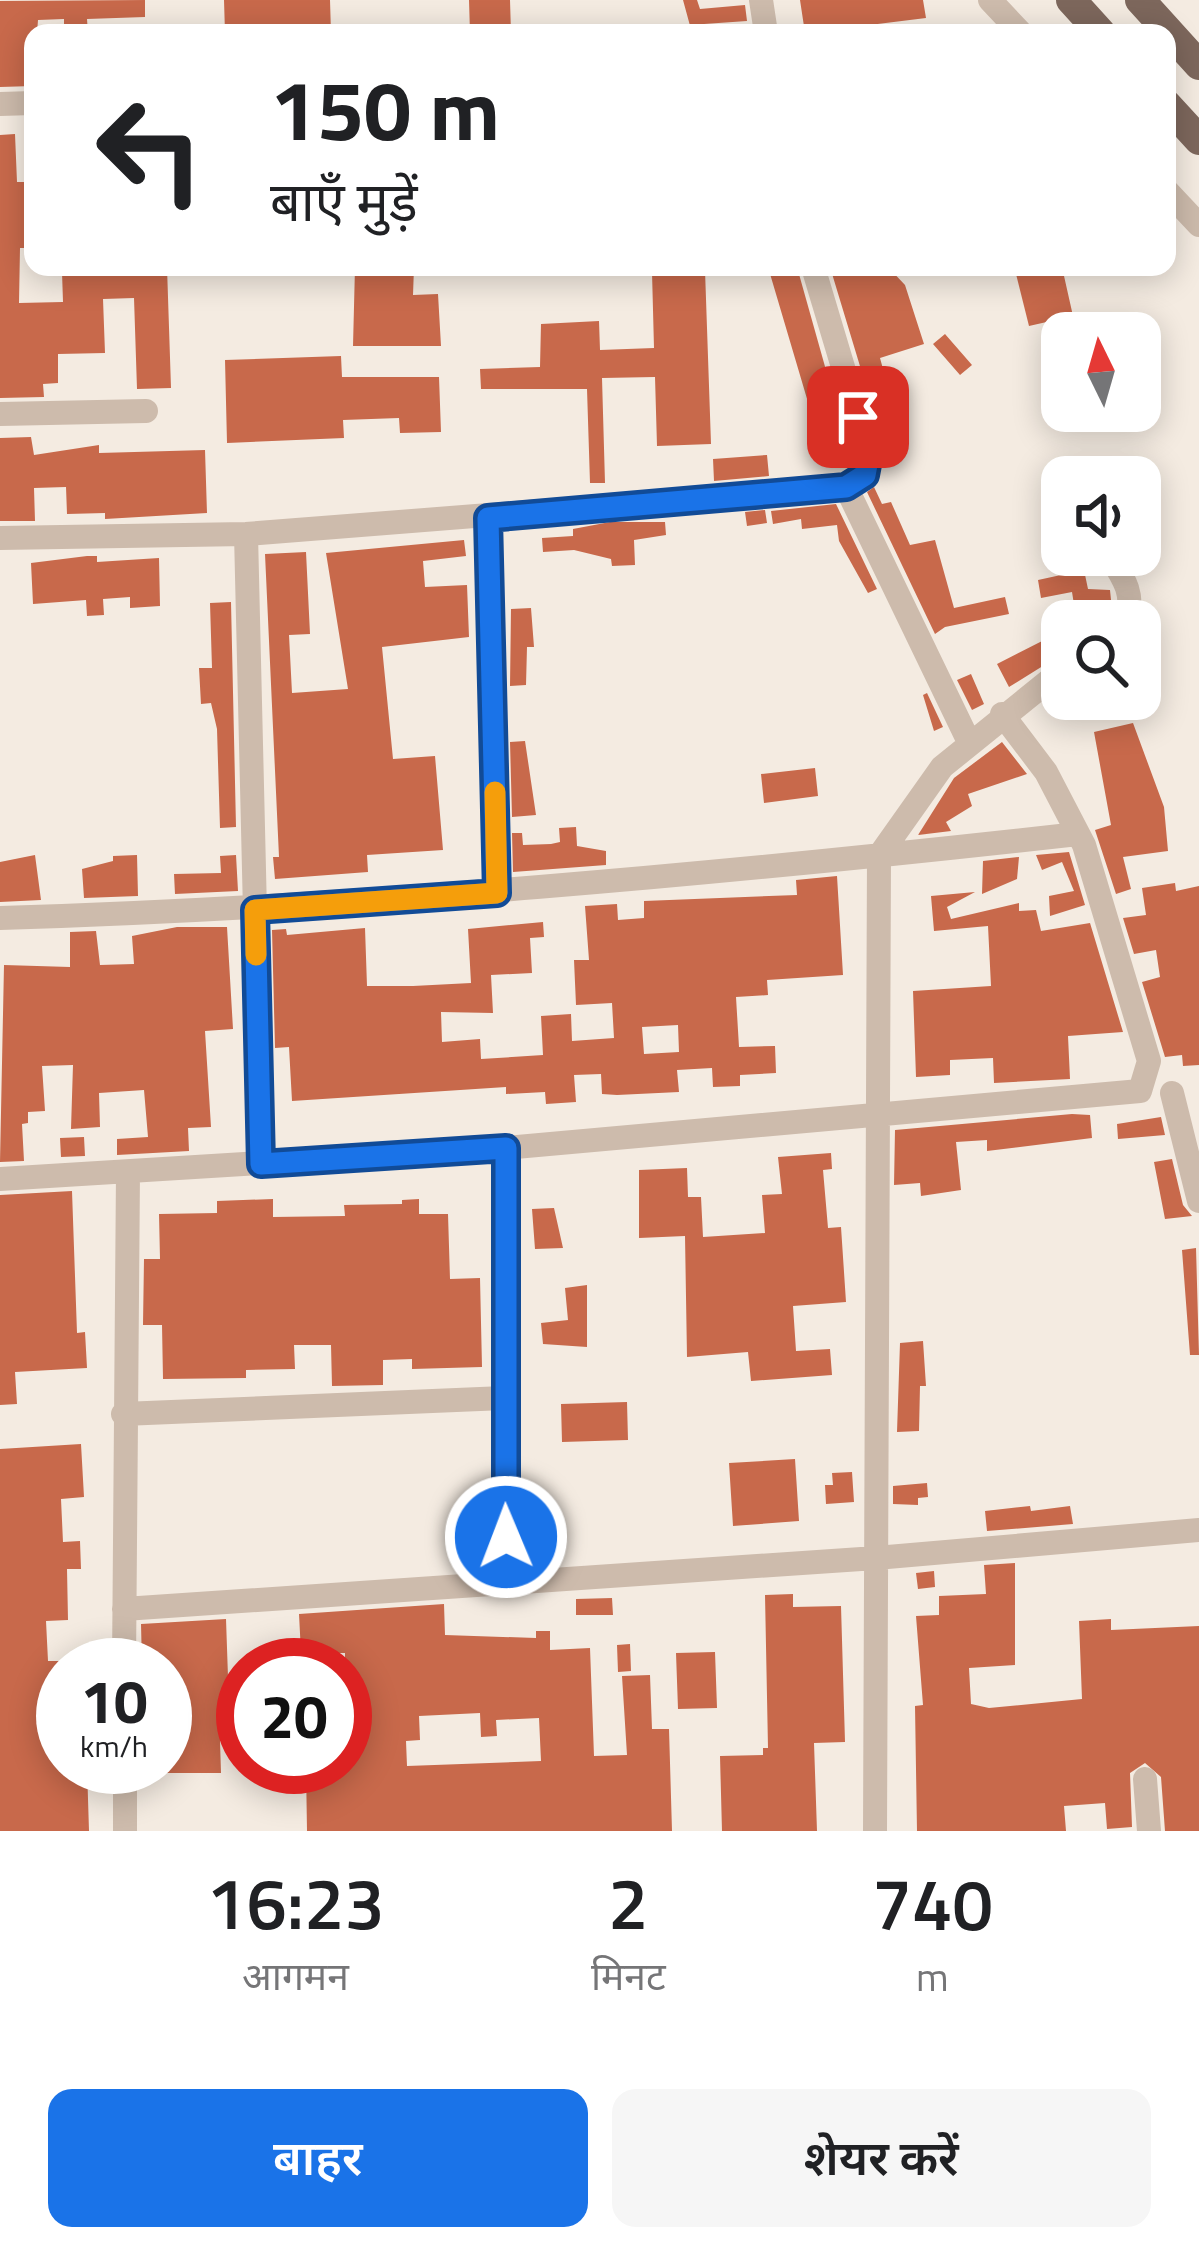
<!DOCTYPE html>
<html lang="hi">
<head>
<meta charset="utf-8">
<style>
	:root { --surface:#fff; --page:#f6f6f6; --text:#202124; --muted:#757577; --accent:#1a73e8 }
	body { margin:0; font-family:"Titillium Web","Noto Sans Devanagari",sans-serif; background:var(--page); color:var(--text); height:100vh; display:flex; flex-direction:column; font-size:45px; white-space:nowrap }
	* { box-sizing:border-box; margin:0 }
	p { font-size:39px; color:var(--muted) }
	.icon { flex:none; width:66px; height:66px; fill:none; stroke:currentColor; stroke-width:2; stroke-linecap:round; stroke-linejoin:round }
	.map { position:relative; height:1831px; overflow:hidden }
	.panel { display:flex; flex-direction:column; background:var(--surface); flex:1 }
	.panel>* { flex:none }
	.guide { position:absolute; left:24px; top:24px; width:1152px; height:252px; border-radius:24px; box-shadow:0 6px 30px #0003; background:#fff; color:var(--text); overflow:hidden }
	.needle { width:78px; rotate:355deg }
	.tools { position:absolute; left:1041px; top:312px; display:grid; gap:24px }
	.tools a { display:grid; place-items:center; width:120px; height:120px; border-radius:24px; background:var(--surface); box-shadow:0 6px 30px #0003; font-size:60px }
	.speed { position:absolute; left:36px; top:1638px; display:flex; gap:24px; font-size:60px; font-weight:700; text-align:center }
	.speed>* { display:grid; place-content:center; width:156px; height:156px; border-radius:50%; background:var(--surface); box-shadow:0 6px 30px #0003; line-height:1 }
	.speed small { font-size:30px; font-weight:400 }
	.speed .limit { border:18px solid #d22; background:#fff; color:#111 }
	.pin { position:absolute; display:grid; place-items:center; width:102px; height:102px; color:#fff; margin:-51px; border-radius:24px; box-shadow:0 6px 18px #0006 }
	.me { position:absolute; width:132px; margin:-66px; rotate:359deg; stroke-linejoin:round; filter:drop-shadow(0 0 9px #0008) }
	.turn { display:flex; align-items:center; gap:42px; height:252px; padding:0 48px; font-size:54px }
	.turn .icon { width:156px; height:156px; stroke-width:2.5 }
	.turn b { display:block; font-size:84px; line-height:102px }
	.eta { display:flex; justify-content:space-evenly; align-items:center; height:204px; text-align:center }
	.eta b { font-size:72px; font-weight:600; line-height:84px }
	.primary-button { display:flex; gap:24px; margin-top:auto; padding:24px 48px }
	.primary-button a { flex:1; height:138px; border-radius:24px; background:var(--accent); color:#fff; font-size:48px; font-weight:600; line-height:138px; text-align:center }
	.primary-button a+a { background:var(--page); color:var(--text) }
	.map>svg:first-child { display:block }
</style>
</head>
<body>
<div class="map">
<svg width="1199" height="1831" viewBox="0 0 1199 1831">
	<rect width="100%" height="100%" fill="#f4ebe1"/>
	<path fill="#c8694b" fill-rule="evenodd" d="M 145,0 L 145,17 L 87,19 L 88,33 L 64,33 L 64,19 L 38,20 L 33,86 L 0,87 L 0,1 Z
		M 224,0 L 330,0 L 331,33 L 225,33 Z
		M 469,0 L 510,0 L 511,33 L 470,33 Z
		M 683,0 L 697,0 L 700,9 L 745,5 L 747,21 L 704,24 L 706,33 L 692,33 Z
		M 800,0 L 923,0 L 926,18 L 805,33 Z
		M 15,134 L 17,182 L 33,182 L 33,248 L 20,248 L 19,303 L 63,302 L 62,272 L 167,267 L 171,388 L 137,389 L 134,298 L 103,299 L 105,353 L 58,354 L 58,383 L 43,384 L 44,397 L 0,398 L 0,135 Z
		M 355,267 L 414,267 L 413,295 L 438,294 L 441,346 L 353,346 Z
		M 768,267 L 797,267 L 851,459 L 826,463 Z
		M 830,267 L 888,267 L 905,285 L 924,344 L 880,358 L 898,424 L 879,429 Z
		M 1043,267 L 1062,267 L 1073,316 L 1029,326 L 1016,274 Z
		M 705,270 L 711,444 L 657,446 L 655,377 L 602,378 L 605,483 L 590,483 L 587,389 L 481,389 L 480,369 L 540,367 L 541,324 L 599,321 L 600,350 L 654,348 L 652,272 Z
		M 945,334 L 972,365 L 960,375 L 933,344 Z
		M 341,356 L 342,377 L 439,377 L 441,432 L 400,433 L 399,418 L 343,420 L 344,438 L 227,443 L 225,360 Z
		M 31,437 L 34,455 L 99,445 L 99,453 L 205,450 L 207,513 L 105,519 L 105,513 L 67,514 L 66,487 L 34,488 L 35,521 L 0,521 L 0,438 Z
		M 767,455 L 769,476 L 714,481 L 713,459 Z
		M 874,487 L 882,504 L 891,502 L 910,545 L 935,540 L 954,608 L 1005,597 L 1009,614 L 945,627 L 935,634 L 867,492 Z
		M 836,504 L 877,589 L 868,593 L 839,541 L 837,525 L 802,529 L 801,519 L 773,524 L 771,511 Z
		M 765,510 L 767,523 L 747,526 L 745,512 Z
		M 610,522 L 665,522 L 666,535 L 634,540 L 635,565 L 612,566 L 611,559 L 574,550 L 543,552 L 542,538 L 573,536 L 573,529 Z
		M 464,540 L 466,556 L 423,561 L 425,587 L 467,585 L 469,637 L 382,647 L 393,759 L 435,756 L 443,850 L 367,855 L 368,872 L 275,879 L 273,857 L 279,857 L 265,554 L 306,552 L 310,634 L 289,635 L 292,693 L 348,689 L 326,553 Z
		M 87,556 L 97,556 L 97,562 L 159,558 L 160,606 L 130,608 L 130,597 L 103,599 L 104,615 L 87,616 L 86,600 L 33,604 L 31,563 Z
		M 1084,570 L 1088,589 L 1110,590 L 1112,610 L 1076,617 L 1072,592 L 1041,598 L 1038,580 Z
		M 231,602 L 236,827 L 220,828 L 217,729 L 211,703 L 201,704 L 199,668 L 212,668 L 210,603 Z
		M 531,608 L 534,647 L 527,647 L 526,685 L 510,686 L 511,609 Z
		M 1052,636 L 1055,640 L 1062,636 L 1062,654 L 1009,687 L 997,664 Z
		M 971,674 L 984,704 L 972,710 L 957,680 Z
		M 927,693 L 943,727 L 934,731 L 923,695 Z
		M 1133,723 L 1164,807 L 1168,851 L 1123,857 L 1131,889 L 1116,894 L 1095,830 L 1111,825 L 1094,732 Z
		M 525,741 L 536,815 L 512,817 L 510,742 Z
		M 1002,742 L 1027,774 L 968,794 L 972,806 L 946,822 L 951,831 L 918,835 L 954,778 Z
		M 815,768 L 818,796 L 764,803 L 761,774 Z
		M 576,827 L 577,846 L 606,851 L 606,865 L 513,872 L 512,833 L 522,833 L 523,845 L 551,844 L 560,842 L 559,828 Z
		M 1069,852 L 1085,905 L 1050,916 L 1049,896 L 1074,891 L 1062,862 L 1042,870 L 1036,855 Z
		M 35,855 L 41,900 L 0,902 L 0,862 Z
		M 137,855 L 138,896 L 84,898 L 82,869 L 113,861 L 113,856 Z
		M 236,855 L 238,891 L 175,894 L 174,874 L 221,873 L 220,856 Z
		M 1019,857 L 1017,879 L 982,894 L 983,861 Z
		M 837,876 L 843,975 L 767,980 L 768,995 L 736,997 L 739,1047 L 775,1046 L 776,1073 L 740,1075 L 740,1086 L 713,1087 L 712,1068 L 677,1070 L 679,1092 L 617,1095 L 602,1094 L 601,1074 L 574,1075 L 576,1102 L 546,1104 L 545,1092 L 506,1094 L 506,1087 L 292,1101 L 289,1047 L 275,1048 L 272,930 L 286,929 L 287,935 L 365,928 L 367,986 L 413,986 L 471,983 L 468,929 L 543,922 L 544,937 L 530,938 L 532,973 L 491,975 L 493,1013 L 441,1012 L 442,1042 L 480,1039 L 481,1059 L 543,1055 L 541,1016 L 571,1014 L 572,1041 L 614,1038 L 612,1003 L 576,1005 L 574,960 L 589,960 L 585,906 L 617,904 L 618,920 L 644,918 L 644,901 L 797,895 L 796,880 ZM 678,1025 L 679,1052 L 644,1054 L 642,1027 Z
		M 1175,883 L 1176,891 L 1199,886 L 1199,1065 L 1183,1066 L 1182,1055 L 1165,1057 L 1142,982 L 1160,977 L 1156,950 L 1134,954 L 1123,918 L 1146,915 L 1142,888 Z
		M 975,892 L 947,907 L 951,919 L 1019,903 L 1019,911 L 1036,910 L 1041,931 L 1090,923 L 1123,1032 L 1068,1036 L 1070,1079 L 994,1083 L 993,1058 L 950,1060 L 950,1075 L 916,1077 L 913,991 L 991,986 L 988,926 L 934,931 L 931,896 Z
		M 177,927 L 227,927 L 233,1029 L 205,1031 L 211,1127 L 188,1128 L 189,1151 L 117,1155 L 117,1139 L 148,1137 L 144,1090 L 99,1093 L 100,1127 L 71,1129 L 73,1065 L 42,1066 L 45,1111 L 28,1112 L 28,1123 L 22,1124 L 24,1161 L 0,1162 L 4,965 L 70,967 L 70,932 L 96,931 L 100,965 L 134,964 L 132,936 Z
		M 1072,1114 L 1090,1115 L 1092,1138 L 987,1151 L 987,1140 L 956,1142 L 961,1190 L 921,1196 L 920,1183 L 894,1185 L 895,1130 Z
		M 1161,1117 L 1165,1135 L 1118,1139 L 1117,1124 Z
		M 84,1137 L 85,1156 L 61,1157 L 60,1138 Z
		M 831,1153 L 832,1169 L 823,1170 L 828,1228 L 841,1227 L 846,1302 L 793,1306 L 796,1351 L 830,1349 L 832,1375 L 751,1381 L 748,1352 L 687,1357 L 685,1236 L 639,1238 L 639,1170 L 687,1168 L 688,1197 L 701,1197 L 703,1237 L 765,1233 L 762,1195 L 782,1194 L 778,1157 Z
		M 1172,1159 L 1183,1205 L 1192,1216 L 1165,1219 L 1154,1162 Z
		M 72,1191 L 77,1333 L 85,1332 L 87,1368 L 15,1372 L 17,1404 L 0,1405 L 0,1195 Z
		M 273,1199 L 273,1217 L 345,1216 L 344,1205 L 402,1204 L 402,1200 L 419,1199 L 419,1214 L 448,1214 L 450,1279 L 480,1278 L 482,1367 L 412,1369 L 412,1359 L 383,1360 L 383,1385 L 332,1386 L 331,1345 L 294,1345 L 295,1369 L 246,1370 L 246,1378 L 163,1379 L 162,1325 L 143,1325 L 144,1259 L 160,1259 L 159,1214 L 217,1213 L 217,1201 Z
		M 554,1208 L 563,1248 L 535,1249 L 532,1209 Z
		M 1196,1248 L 1199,1355 L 1190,1355 L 1182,1250 Z
		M 587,1285 L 587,1347 L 543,1344 L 541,1323 L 568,1320 L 565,1288 Z
		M 923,1341 L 926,1386 L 920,1386 L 919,1431 L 897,1432 L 900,1343 Z
		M 627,1402 L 628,1440 L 562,1442 L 561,1404 Z
		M 81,1444 L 84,1497 L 61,1499 L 63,1542 L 80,1541 L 81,1569 L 67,1569 L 68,1620 L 46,1621 L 48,1661 L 63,1661 L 63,1767 L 87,1767 L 89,1831 L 0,1831 L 0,1449 Z
		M 795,1459 L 799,1521 L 733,1526 L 729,1463 Z
		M 852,1472 L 854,1502 L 826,1504 L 825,1485 L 833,1485 L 832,1473 Z
		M 927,1483 L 928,1497 L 918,1498 L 918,1505 L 893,1504 L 893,1486 Z
		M 1030,1506 L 1031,1511 L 1070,1506 L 1073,1524 L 987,1531 L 985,1511 Z
		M 1015,1563 L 1015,1665 L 969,1668 L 971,1704 L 989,1708 L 1082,1699 L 1079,1621 L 1111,1619 L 1111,1630 L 1199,1626 L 1199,1831 L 1165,1831 L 1161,1777 L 1145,1763 L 1130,1773 L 1132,1827 L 1107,1829 L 1105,1803 L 1064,1806 L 1066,1831 L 917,1831 L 915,1706 L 923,1705 L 916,1616 L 939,1615 L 939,1596 L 986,1594 L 984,1565 Z
		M 934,1571 L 935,1587 L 918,1589 L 916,1573 Z
		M 793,1594 L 793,1607 L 841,1606 L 845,1742 L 814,1743 L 817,1831 L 722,1831 L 720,1756 L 763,1755 L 763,1748 L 768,1748 L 765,1595 Z
		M 612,1598 L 613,1615 L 576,1615 L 576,1599 Z
		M 444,1604 L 445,1635 L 536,1638 L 536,1631 L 550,1631 L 550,1650 L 590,1648 L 594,1756 L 627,1755 L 622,1676 L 650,1675 L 652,1729 L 669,1729 L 672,1831 L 307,1831 L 306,1767 L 345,1767 L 345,1653 L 301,1653 L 299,1614 ZM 480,1713 L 481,1737 L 497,1736 L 496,1720 L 539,1718 L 541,1761 L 407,1766 L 406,1741 L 420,1740 L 419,1716 Z
		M 226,1619 L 229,1706 L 227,1740 L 220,1741 L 221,1773 L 165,1773 L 165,1665 L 142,1665 L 141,1624 Z
		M 630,1644 L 631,1671 L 618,1672 L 617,1645 Z
		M 715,1652 L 717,1708 L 678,1709 L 676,1653 Z"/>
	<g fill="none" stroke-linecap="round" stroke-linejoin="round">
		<path stroke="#cdbbac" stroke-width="24" d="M 761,0 L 766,33
			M 990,0 L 1021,33
			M 0,104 L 33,103
			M 1167,191 L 1199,225
			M 0,414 L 146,411
			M 846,487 L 969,742
			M 488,518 L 497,893
			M 246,534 L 261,1164
			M 0,538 L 246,534 L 846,487 L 864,474 L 869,454 L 813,267
			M 1109,555 C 1123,577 1136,595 1126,621
			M 0,918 C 361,907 719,874 1078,834
			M 1172,1093 L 1199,1201
			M 506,1148 L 506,1583
			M 0,1179 L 506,1148 L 1140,1091 L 1149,1061 L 1084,845 L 1046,772 L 1002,714
			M 123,1414 L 504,1398
			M 124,1609 L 876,1558 L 1199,1530
			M 124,1665 L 128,1172
			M 125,1767 L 125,1831
			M 1145,1779 L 1149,1831
			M 875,1831 L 879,856 L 942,767 L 1062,670"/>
		<path stroke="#7d675c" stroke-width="30" d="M 1071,0 L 1101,33
			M 1140,0 L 1199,65
			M 1167,105 L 1199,140"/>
	</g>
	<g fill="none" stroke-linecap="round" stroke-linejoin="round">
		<g stroke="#114b97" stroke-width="30">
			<path id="route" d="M 506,1537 L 506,1148 L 261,1164 L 255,910 L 497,893 L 488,518 L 846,487 L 865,475 L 869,454 L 858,417"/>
		</g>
		<use href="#route" stroke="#1a73e8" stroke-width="21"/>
		<path stroke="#f59e0b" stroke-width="21" d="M 256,955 L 255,910 L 497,893 L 495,792"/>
	</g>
</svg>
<div class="tools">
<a><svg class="needle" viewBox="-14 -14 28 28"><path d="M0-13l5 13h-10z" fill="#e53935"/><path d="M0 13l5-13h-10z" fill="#757577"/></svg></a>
<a><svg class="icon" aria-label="sound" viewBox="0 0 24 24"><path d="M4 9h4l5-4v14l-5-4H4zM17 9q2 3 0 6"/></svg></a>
<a><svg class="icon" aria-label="search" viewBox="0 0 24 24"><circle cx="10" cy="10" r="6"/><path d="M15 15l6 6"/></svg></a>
</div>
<div class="speed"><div>10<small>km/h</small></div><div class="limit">20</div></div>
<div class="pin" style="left:858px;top:417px;background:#d93025"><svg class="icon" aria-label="arrive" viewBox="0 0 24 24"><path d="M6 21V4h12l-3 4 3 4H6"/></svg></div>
<svg class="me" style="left:506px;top:1537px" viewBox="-20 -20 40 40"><circle r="17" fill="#1a73e8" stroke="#fff" stroke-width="3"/><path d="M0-11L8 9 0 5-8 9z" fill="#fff"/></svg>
<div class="guide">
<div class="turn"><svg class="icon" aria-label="left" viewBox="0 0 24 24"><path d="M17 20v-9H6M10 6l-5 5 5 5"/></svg><div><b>150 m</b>बाएँ मुड़ें</div></div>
</div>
</div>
<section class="panel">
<div class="eta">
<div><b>16:23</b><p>आगमन</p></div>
<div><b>2</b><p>मिनट</p></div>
<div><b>740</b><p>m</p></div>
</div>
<div class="primary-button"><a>बाहर</a><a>शेयर करें</a></div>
</section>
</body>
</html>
